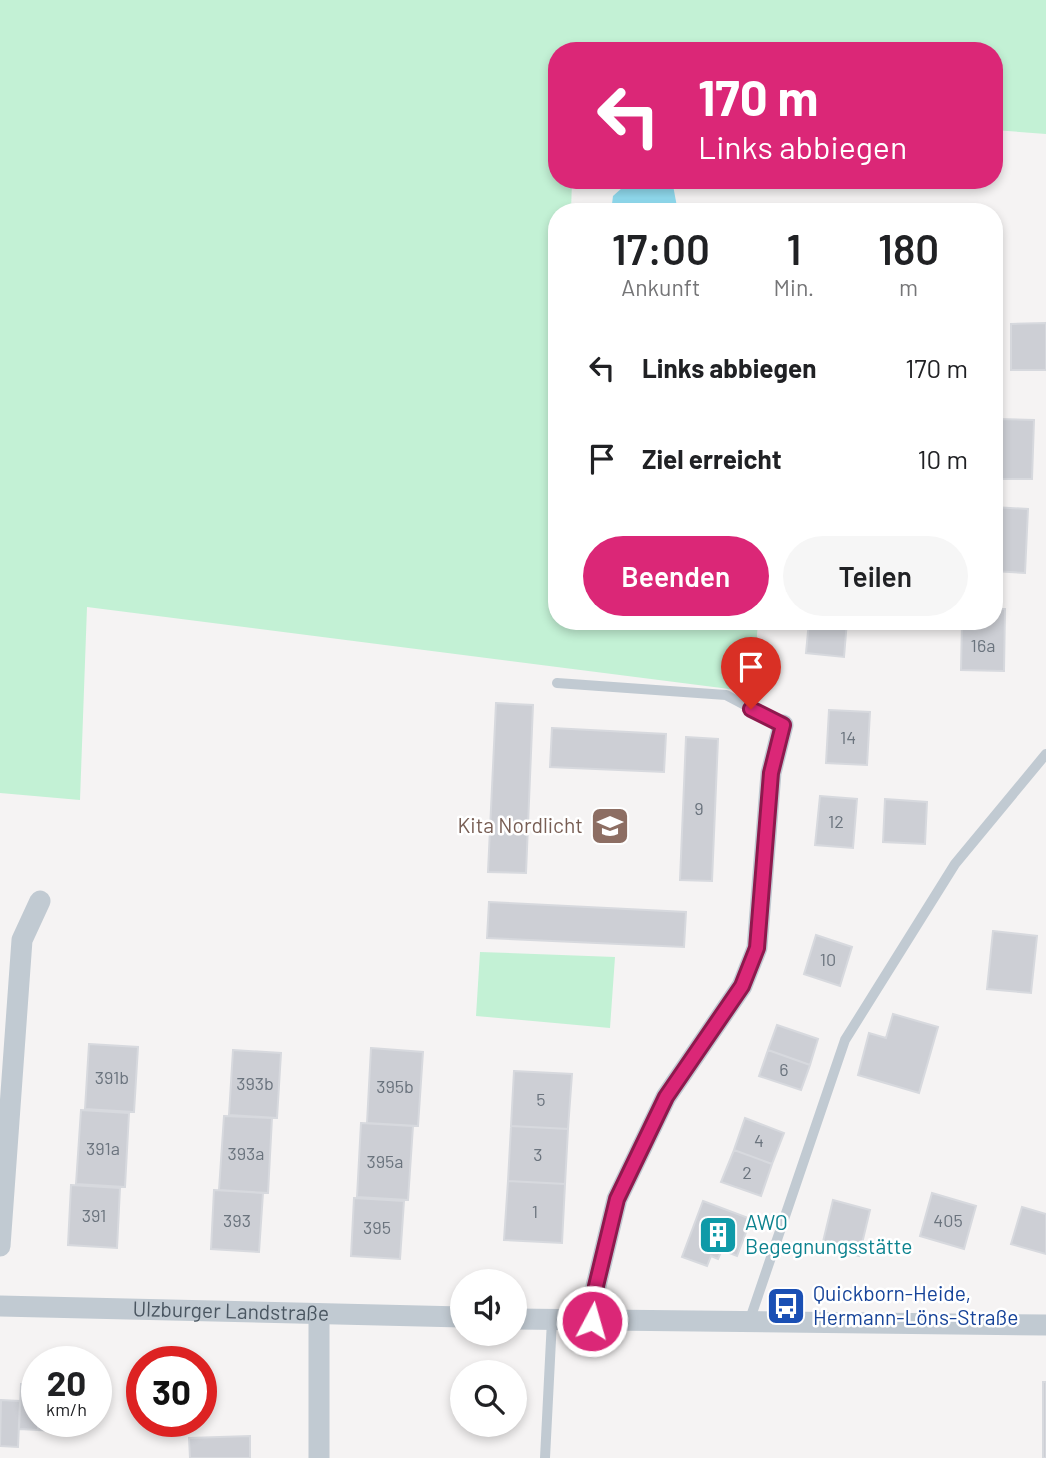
<!DOCTYPE html>
<html lang="de">
<head>
<meta charset="utf-8">
<style>
	:root { --surface:#fff; --page:#f6f6f6; --text:#202124; --muted:#757577; --accent:#db2777 }
	body { margin:0; font-family:Barlow,sans-serif; background:var(--page); color:var(--text); height:100vh; display:flex; flex-direction:column; font-size:26px; white-space:nowrap }
	* { box-sizing:border-box; margin:0 }
	p { font-size:23px; color:var(--muted) }
	.icon { flex:none; width:38px; height:38px; fill:none; stroke:currentColor; stroke-width:2; stroke-linecap:round; stroke-linejoin:round }
	.map { position:relative; flex:1; overflow:hidden }
	.panel { position:absolute; left:548px; top:203px; width:455px; height:427px; display:flex; flex-direction:column; background:var(--surface); border-radius:28px; box-shadow:0 4px 10px #0003 }
	.panel>* { flex:none }
	.hud { position:absolute; left:548px; top:42px; width:455px; height:147px; border-radius:28px; box-shadow:0 4px 10px #0003; background:#db2777; color:#fff; overflow:hidden }
	.tools { position:absolute; left:450px; top:1269px; display:grid; gap:14px }
	.tools a { display:grid; place-items:center; width:77px; height:77px; border-radius:50%; background:var(--surface); box-shadow:0 4px 10px #0003; font-size:35px }
	.speed { position:absolute; left:21px; top:1346px; display:flex; gap:14px; font-size:35px; font-weight:700; text-align:center }
	.speed>* { display:grid; place-content:center; width:91px; height:91px; border-radius:50%; background:var(--surface); box-shadow:0 4px 10px #0003; line-height:1 }
	.speed small { font-size:18px; font-weight:400 }
	.speed .limit { border:10px solid #d22; background:#fff; color:#111 }
	.pin { position:absolute; display:grid; place-items:center; width:60px; height:60px; color:#fff; margin:-72px -30px; border-radius:50% 50% 50% 0; rotate:-45deg; box-shadow:0 0 7px #0007 }
	.pin .icon { rotate:45deg }
	.me { position:absolute; width:77px; margin:-38px; rotate:6deg; stroke-linejoin:round; filter:drop-shadow(0 0 5px #0008) }
	.turn { display:flex; align-items:center; gap:24px; height:147px; padding:0 35px; font-size:32px }
	.turn .icon { width:91px; height:91px; stroke-width:2.5 }
	.turn b { display:block; font-size:49px; line-height:60px }
	.eta { display:flex; justify-content:space-evenly; align-items:center; height:119px; text-align:center }
	.eta b { font-size:42px; font-weight:600; line-height:49px }
	.cta { display:flex; gap:14px; margin-top:auto; padding:14px 35px }
	.cta a { flex:1; height:80px; border-radius:42px; background:var(--accent); color:#fff; font-size:28px; font-weight:600; line-height:80px; text-align:center }
	.cta a+a { background:var(--page); color:var(--text) }
	ul { padding:0; list-style:none }
	li { display:flex; align-items:center; gap:21px; height:91px; padding:0 35px }
	li div { flex:1 }
	li b { display:block; font-size:26px }
	li em { font-style:normal }
	.map>svg:first-child { display:block }
</style>
</head>
<body>
<div class="map">
<svg width="1046" height="1458" viewBox="0 0 1046 1458">
	<rect width="100%" height="100%" fill="#f5f3f3"/>
	<path fill="#c3f1d5" d="M 0,0 L 1046,0 L 1046,134 L 994,130 L 994,51 L 556,51 L 556,180 L 572,180 L 571,212 L 556,212 L 556,621 L 758,621 L 753,692 L 87,607 L 80,800 L 0,793 Z
		M 480,952 L 615,957 L 610,1028 L 476,1016 Z"/>
	<path fill="#90daee" d="M 631,180 L 672,180 L 678,212 L 611,212 L 613,196 Z"/>
	<path fill="#cdcfd5" stroke="#d7d9de" stroke-width="2" d="M 1046,323 L 1046,370 L 1011,370 L 1011,324 Z
		M 997,419 L 1034,420 L 1032,479 L 996,479 Z
		M 994,507 L 1028,509 L 1025,573 L 994,571 Z
		M 994,609 L 1005,609 L 1004,671 L 961,670 L 962,621 L 994,621 Z
		M 809,621 L 847,621 L 844,657 L 806,653 Z
		M 496,703 L 533,705 L 526,873 L 488,872 Z
		M 829,710 L 870,712 L 867,765 L 826,763 Z
		M 552,728 L 666,734 L 664,772 L 550,767 Z
		M 686,737 L 718,739 L 712,881 L 680,880 Z
		M 820,796 L 857,799 L 853,848 L 815,845 Z
		M 885,799 L 927,802 L 925,844 L 883,842 Z
		M 489,902 L 686,912 L 684,947 L 487,938 Z
		M 993,931 L 1037,936 L 1031,993 L 987,989 Z
		M 816,935 L 852,947 L 840,986 L 804,974 Z
		M 893,1014 L 938,1027 L 919,1093 L 858,1075 L 869,1033 L 886,1038 Z
		M 777,1025 L 818,1039 L 810,1065 L 768,1050 Z
		M 89,1044 L 138,1047 L 134,1112 L 85,1109 Z
		M 371,1048 L 423,1052 L 418,1126 L 367,1123 Z
		M 233,1050 L 281,1053 L 277,1118 L 229,1115 Z
		M 768,1050 L 810,1065 L 801,1090 L 759,1076 Z
		M 514,1071 L 572,1074 L 568,1129 L 511,1126 Z
		M 81,1110 L 129,1113 L 125,1187 L 76,1184 Z
		M 224,1116 L 272,1118 L 268,1193 L 219,1190 Z
		M 745,1118 L 784,1133 L 772,1164 L 734,1150 Z
		M 361,1123 L 413,1126 L 408,1200 L 357,1197 Z
		M 511,1126 L 568,1129 L 565,1184 L 508,1181 Z
		M 734,1150 L 772,1164 L 761,1196 L 721,1182 Z
		M 508,1181 L 565,1184 L 562,1243 L 504,1240 Z
		M 71,1185 L 120,1188 L 117,1248 L 68,1245 Z
		M 214,1190 L 263,1193 L 259,1252 L 211,1249 Z
		M 932,1193 L 976,1206 L 964,1249 L 920,1236 Z
		M 354,1198 L 404,1201 L 400,1259 L 351,1256 Z
		M 833,1200 L 870,1210 L 859,1256 L 822,1246 Z
		M 703,1201 L 751,1219 L 737,1256 L 722,1250 L 718,1259 L 711,1256 L 707,1266 L 682,1257 Z
		M 1022,1207 L 1046,1214 L 1046,1254 L 1011,1244 Z
		M 1043,1382 L 1046,1382 L 1046,1458 L 1043,1458 Z
		M 21,1384 L 37,1384 L 38,1430 L 19,1429 Z
		M 1,1400 L 20,1401 L 18,1447 L 0,1446 Z
		M 38,1421 L 57,1421 L 56,1431 L 38,1430 Z
		M 250,1436 L 250,1458 L 190,1458 L 189,1438 Z"/>
	<g fill="none" stroke-linecap="round" stroke-linejoin="round">
		<path stroke="#c1cad2" stroke-width="10" d="M 557,683 L 726,695 L 783,725
			M 749,1322 L 845,1040 L 955,864 L 1046,754
			M 545,1458 L 552,1320"/>
		<g stroke="#c1cad2" stroke-width="21">
			<path d="M 0,1246 L 22,940 L 40,901"/>
			<path id="s1" d="M 0,1306 L 462,1317"/>
			<path d="M 319,1314 L 319,1458"/>
			<path d="M 514,1319 L 1046,1325"/>
			<path d="M 592,1321 L 596,1286 L 617,1199 L 666,1097 L 742,986 L 757,948 L 771,773 L 783,725"/>
		</g>
	</g>
	<g fill="none" stroke-linecap="round" stroke-linejoin="round">
		<g stroke="#8e194d" stroke-width="18">
			<path id="route" d="M 592,1321 L 596,1286 L 617,1199 L 666,1097 L 742,986 L 757,948 L 771,773 L 783,725 L 751,709"/>
		</g>
		<use href="#route" stroke="#db2777" stroke-width="12"/>
	</g>
	<defs>
		<g id="school-square" transform="scale(2.0125)"><rect x="-9" y="-9" width="18" height="18" rx="4" fill="#8d6e63" stroke="#fff"/><path d="M0-5L7-2L0 1L-7-2ZM-4 1L0 2.5L4 1V4Q0 6-4 4Z" fill="#fff"/></g>
		<g id="building-square" transform="scale(2.0125)"><rect x="-9" y="-9" width="18" height="18" rx="4" fill="#0f9aa8" stroke="#fff"/><path d="M-4-6H4V6H1V3H-1V6H-4ZM-2.5-4.3h1.7v1.8h-1.7ZM.8-4.3h1.7v1.8H.8ZM-2.5-1h1.7V.8h-1.7ZM.8-1h1.7V.8H.8Z" fill="#fff"/></g>
		<g id="bus-square" transform="scale(2.0125)"><rect x="-9" y="-9" width="18" height="18" rx="4" fill="#1a4fb4" stroke="#fff"/><path d="M-5-6H5V4H4V6H2V4H-2V6H-4V4H-5ZM-3.5-4V0h7V-4ZM-3.5 1.2v1.5H-2V1.2ZM2 1.2v1.5H3.5V1.2Z" fill="#fff"/></g>
	</defs>
	<g fill-rule="evenodd">
		<use href="#school-square" x="610" y="826"/>
		<use href="#building-square" x="718" y="1235"/>
		<use href="#bus-square" x="786" y="1306"/>
	</g>
	<g text-anchor="middle" stroke-width="5" stroke-linejoin="round" paint-order="stroke">
		<g font-size="18" fill="#6b747e">
			<text x="983" y="652">16a</text>
			<text x="848" y="744">14</text>
			<text x="699" y="815">9</text>
			<text x="836" y="828">12</text>
			<text x="828" y="966">10</text>
			<text x="784" y="1076">6</text>
			<text x="112" y="1084">391b</text>
			<text x="255" y="1090">393b</text>
			<text x="395" y="1093">395b</text>
			<text x="541" y="1106">5</text>
			<text x="759" y="1147">4</text>
			<text x="103" y="1155">391a</text>
			<text x="246" y="1160">393a</text>
			<text x="538" y="1161">3</text>
			<text x="385" y="1168">395a</text>
			<text x="747" y="1179">2</text>
			<text x="535" y="1218">1</text>
			<text x="94" y="1222">391</text>
			<text x="237" y="1227">393</text>
			<text x="948" y="1227">405</text>
			<text x="377" y="1234">395</text>
		</g>
		<g font-size="21" fill="#785e54" stroke="#fff" text-anchor="end">
			<text x="583" y="833">Kita Nordlicht</text>
		</g>
		<g font-size="21" fill="#0d838f" stroke="#fff" text-anchor="start">
			<text x="745" y="1230">AWO<tspan x="745" dy="24">Begegnungsstätte</tspan></text>
		</g>
		<g font-size="21" fill="#164399" stroke="#fff" text-anchor="start">
			<text x="813" y="1301">Quickborn-Heide,<tspan x="813" dy="24">Hermann-Löns-Straße</tspan></text>
		</g>
		<g font-size="21" fill="#4a5661" stroke="#fff">
			<text dy="7" stroke="none"><textPath href="#s1" startOffset="231">Ulzburger Landstraße</textPath></text>
		</g>
	</g>
</svg>
<div class="tools">
<a><svg class="icon" aria-label="sound" viewBox="0 0 24 24"><path d="M4 9h4l5-4v14l-5-4H4zM17 9q2 3 0 6"/></svg></a>
<a><svg class="icon" aria-label="search" viewBox="0 0 24 24"><circle cx="10" cy="10" r="6"/><path d="M15 15l6 6"/></svg></a>
</div>
<div class="speed"><div>20<small>km/h</small></div><div class="limit">30</div></div>
<div class="pin" style="left:751px;top:709px;background:#d93025"><svg class="icon" aria-label="arrive" viewBox="0 0 24 24"><path d="M6 21V4h12l-3 4 3 4H6"/></svg></div>
<svg class="me" style="left:592px;top:1321px" viewBox="-20 -20 40 40"><circle r="17" fill="#db2777" stroke="#fff" stroke-width="3"/><path d="M0-11L8 9 0 5-8 9z" fill="#fff"/></svg>
<div class="hud">
<div class="turn"><svg class="icon" aria-label="left" viewBox="0 0 24 24"><path d="M17 20v-9H6M10 6l-5 5 5 5"/></svg><div><b>170 m</b>Links abbiegen</div></div>
</div>
<section class="panel">
<div class="eta">
<div><b>17:00</b><p>Ankunft</p></div>
<div><b>1</b><p>Min.</p></div>
<div><b>180</b><p>m</p></div>
</div>
<ul>
<li><svg class="icon" aria-label="left" viewBox="0 0 24 24"><path d="M17 20v-9H6M10 6l-5 5 5 5"/></svg><div><b>Links abbiegen</b></div><em>170 m</em></li>
<li><svg class="icon" aria-label="arrive" viewBox="0 0 24 24"><path d="M6 21V4h12l-3 4 3 4H6"/></svg><div><b>Ziel erreicht</b></div><em>10 m</em></li>
</ul>
<div class="cta"><a>Beenden</a><a>Teilen</a></div>
</section>
</div>
</body>
</html>
